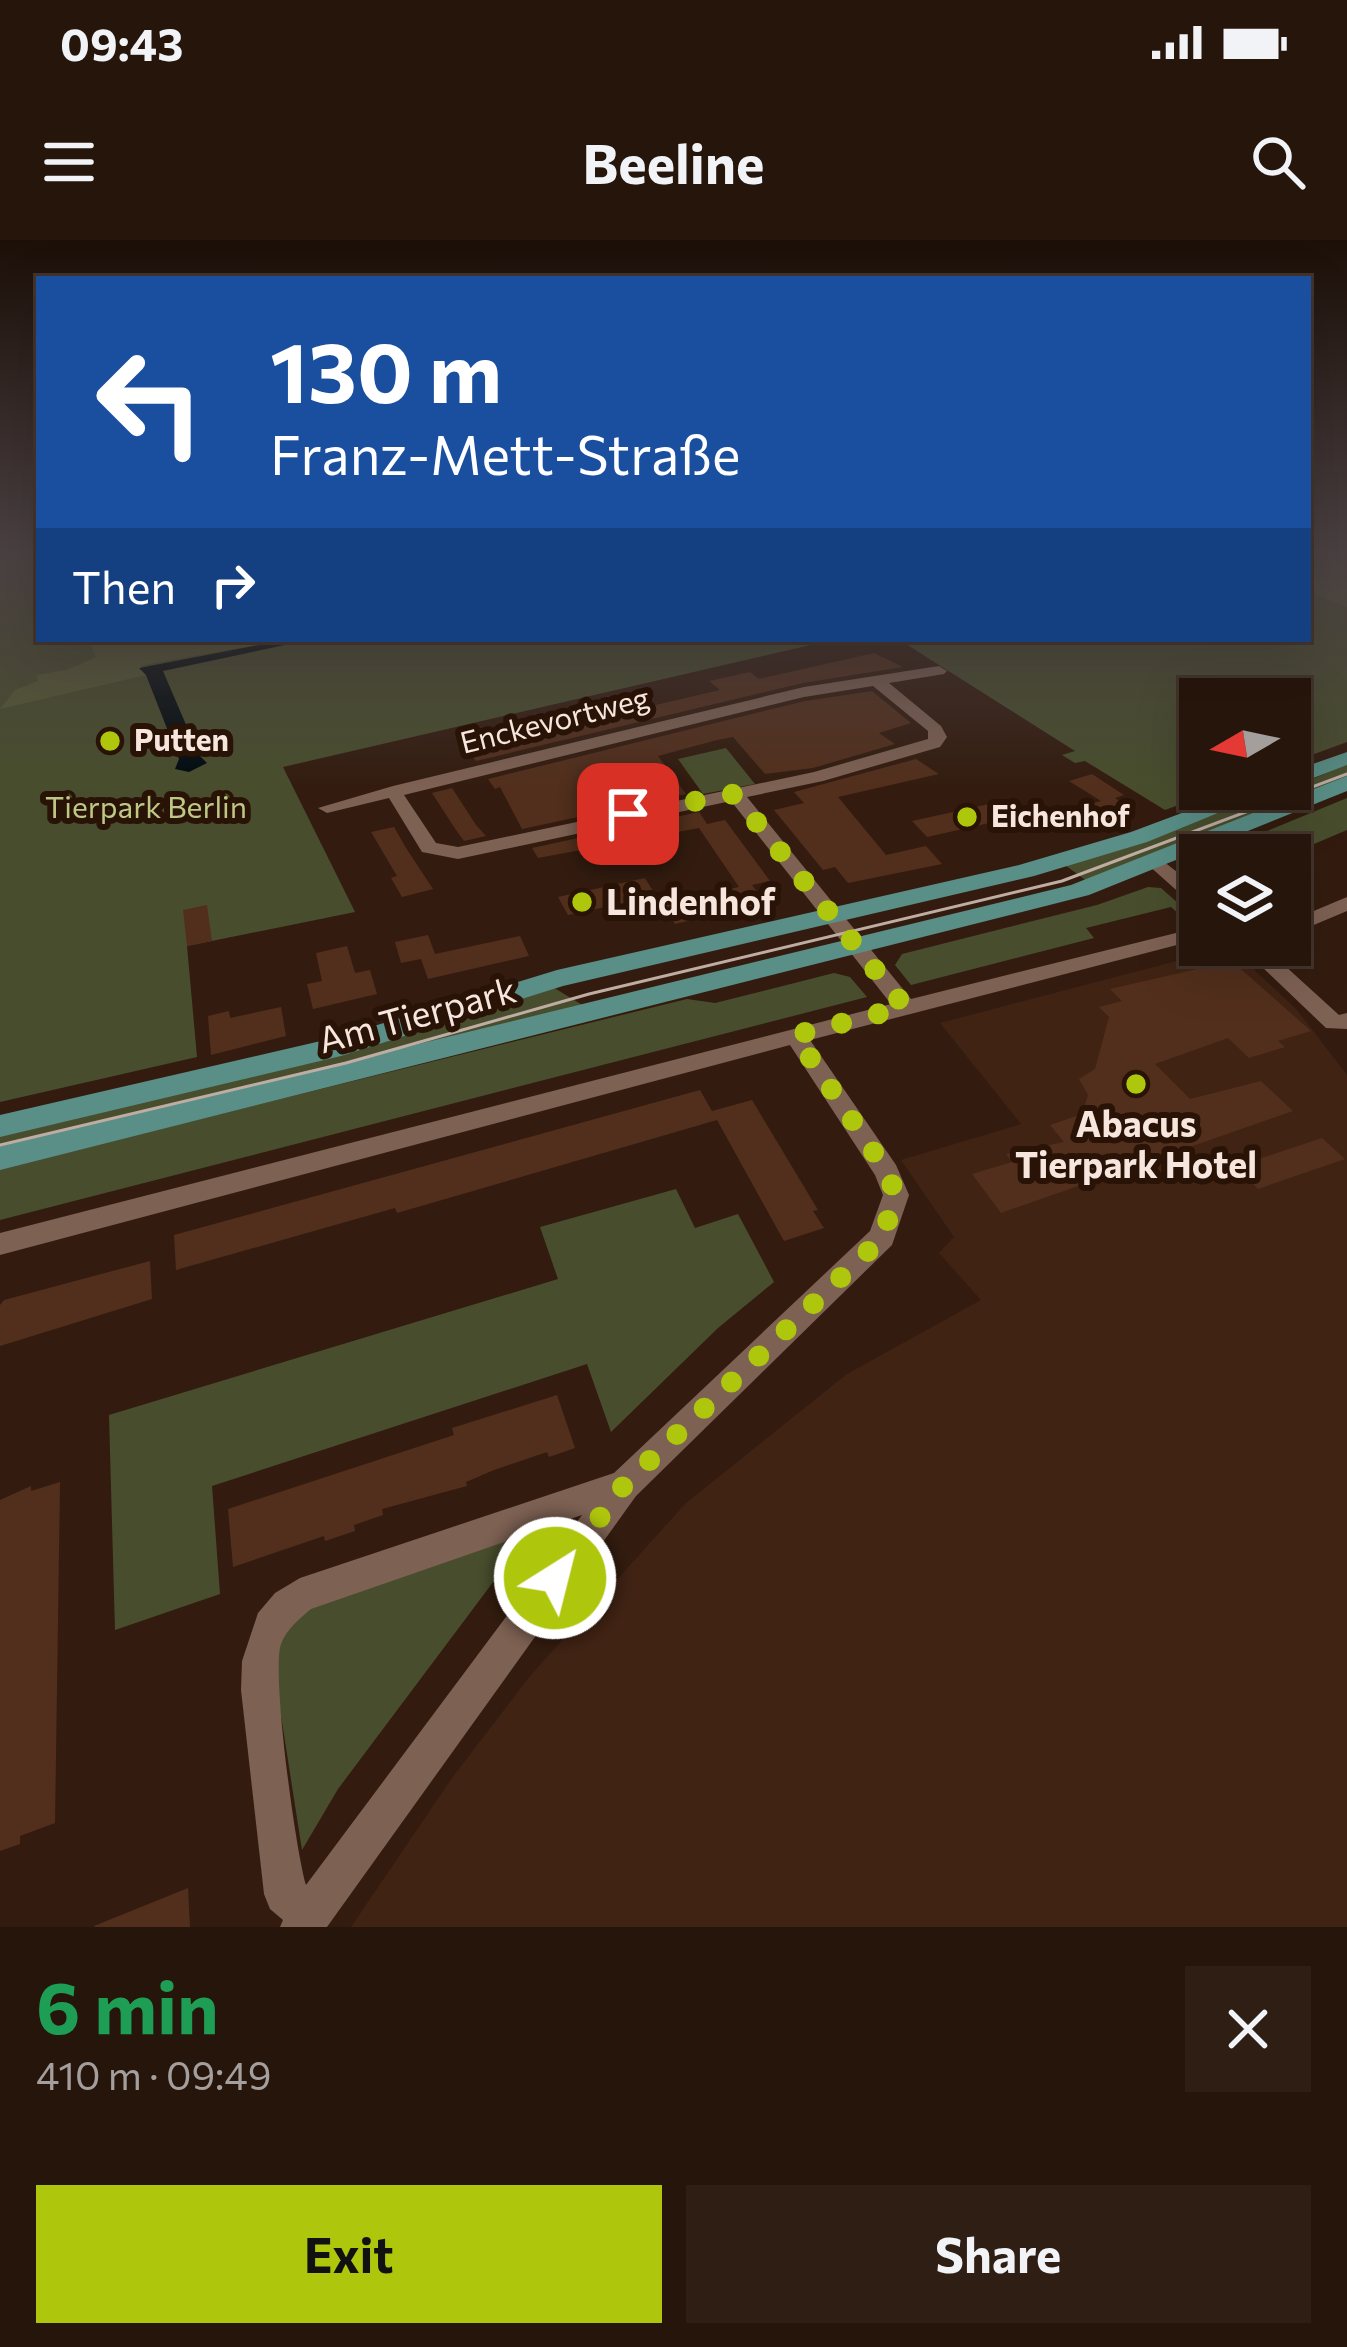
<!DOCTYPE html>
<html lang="en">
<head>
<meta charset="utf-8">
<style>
	:root { --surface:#26150b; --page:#2e1e14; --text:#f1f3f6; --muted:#a49f9d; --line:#42342c; --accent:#aec60c }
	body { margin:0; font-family:Commissioner,sans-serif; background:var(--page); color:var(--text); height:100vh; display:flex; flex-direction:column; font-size:45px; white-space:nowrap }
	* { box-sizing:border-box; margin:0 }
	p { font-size:39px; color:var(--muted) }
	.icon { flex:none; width:66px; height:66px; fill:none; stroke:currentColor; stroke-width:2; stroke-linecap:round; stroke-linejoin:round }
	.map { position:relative; height:1687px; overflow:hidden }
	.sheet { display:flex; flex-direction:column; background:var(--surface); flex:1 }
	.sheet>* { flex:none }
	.guide { position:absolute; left:36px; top:36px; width:1275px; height:366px; border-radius:0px; box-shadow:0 12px 48px #0002,0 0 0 3px var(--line); background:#1a4fa0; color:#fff; overflow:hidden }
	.needle { width:78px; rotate:261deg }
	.fabs { position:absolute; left:1179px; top:438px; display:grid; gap:24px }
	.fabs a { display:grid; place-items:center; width:132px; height:132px; border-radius:0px; background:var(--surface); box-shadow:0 12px 48px #0002,0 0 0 3px var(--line); font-size:60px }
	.pin { position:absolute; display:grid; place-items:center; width:102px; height:102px; color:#fff; margin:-51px; border-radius:24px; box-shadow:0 6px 18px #0006 }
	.me { position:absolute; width:132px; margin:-66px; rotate:36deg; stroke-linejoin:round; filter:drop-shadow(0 0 9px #0008) }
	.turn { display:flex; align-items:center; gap:42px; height:252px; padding:0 36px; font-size:54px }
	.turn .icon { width:156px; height:156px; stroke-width:2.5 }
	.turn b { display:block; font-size:84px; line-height:102px }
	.then { display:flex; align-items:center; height:114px; padding:0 36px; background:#0003; gap:24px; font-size:45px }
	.round { display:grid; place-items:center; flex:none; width:126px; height:126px; border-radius:0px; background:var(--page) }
	.headline { display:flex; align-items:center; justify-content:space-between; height:204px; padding:0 36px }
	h1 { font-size:72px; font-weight:700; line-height:90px; color:#1e9e55 }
	.button { display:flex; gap:24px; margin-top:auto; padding:24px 36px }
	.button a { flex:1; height:138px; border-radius:0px; background:var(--accent); color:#111; font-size:48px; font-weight:700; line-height:138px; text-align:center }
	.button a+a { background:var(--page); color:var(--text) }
	.status { display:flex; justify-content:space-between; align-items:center; height:84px; padding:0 60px; background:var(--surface); direction:ltr }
	.status svg { height:33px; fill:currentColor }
	header { display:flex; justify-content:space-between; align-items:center; height:156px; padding:0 36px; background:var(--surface); font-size:54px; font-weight:700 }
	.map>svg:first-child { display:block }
</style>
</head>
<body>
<div class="status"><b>09:43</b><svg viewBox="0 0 49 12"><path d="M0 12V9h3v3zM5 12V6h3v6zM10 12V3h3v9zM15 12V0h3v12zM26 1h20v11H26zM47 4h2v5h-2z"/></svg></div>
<header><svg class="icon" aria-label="menu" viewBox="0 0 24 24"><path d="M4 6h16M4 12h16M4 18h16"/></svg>Beeline<svg class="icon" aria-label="search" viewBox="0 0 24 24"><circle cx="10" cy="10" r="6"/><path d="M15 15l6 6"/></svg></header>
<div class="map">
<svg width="1347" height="1687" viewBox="0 0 1347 1687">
	<rect width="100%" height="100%" fill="#331c0f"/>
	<path fill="#402313" d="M 1230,707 L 1297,770 L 1347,835 L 1347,1687 L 351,1687 L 452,1538 L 530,1436 L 686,1263 L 847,1134 L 981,1060 L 939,1013 L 954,997 L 901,920 L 1021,884 L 940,783 Z"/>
	<path fill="#484e2d" d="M 0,310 L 39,310 L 39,399 L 837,399 L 283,527 L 355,672 L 187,706 L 197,817 L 0,862 Z
		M 1308,310 L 1347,310 L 1347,502 L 1290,523 L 1290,459 L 1200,459 L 1200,549 L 1222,549 L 1165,570 L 1085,521 L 1075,523 L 1062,515 L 1075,511 L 898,399 L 1308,399 Z
		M 726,508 L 755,544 L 703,554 L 678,519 Z
		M 1347,524 L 1347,538 L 1088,642 L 1065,625 L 1290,549 Z
		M 1347,558 L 1347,590 L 1288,615 L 1209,615 Z
		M 1148,647 L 1161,648 L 1196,679 L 1187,681 L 1171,667 L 1086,688 L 1094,698 L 911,745 L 895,725 L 902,714 L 1097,665 Z
		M 834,733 L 850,737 L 867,757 L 0,980 L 0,928 L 687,759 L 715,763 Z
		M 551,746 L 584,766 L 0,911 L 0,894 Z
		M 676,949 L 695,988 L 738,974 L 774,1042 L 718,1088 L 611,1192 L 587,1124 L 212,1246 L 220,1354 L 115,1390 L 109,1175 L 558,1039 L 540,987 Z
		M 535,1286 L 338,1549 L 302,1610 L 273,1424 L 286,1387 L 313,1367 Z"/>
	<path fill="#565c35" d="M 1308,310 L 1347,310 L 1347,367 L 1308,352 Z
		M 88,399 L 290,399 L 148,424 L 141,426 L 146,435 L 0,469 L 15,450 L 38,441 L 37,435 L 67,430 L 96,417 Z"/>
	<path fill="#000b0f" d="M 290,399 L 313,399 L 163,431 L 199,515 L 207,523 L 189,532 L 175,529 L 179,519 L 146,435 L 139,428 Z"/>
	<path fill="#522f1c" d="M 874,413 L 903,427 L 803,443 L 476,521 L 466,509 L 720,450 L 709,441 L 750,432 L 759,439 Z
		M 872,451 L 911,483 L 879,493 L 895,504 L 813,528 L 765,534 L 733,497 L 717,500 L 658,516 L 686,554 L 522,589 L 500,547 L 495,549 L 488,539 L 805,461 Z
		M 916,519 L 939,534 L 838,557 L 886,615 L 926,606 L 942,624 L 848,643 L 835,627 L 823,630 L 774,570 L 804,563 L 794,552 Z
		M 1092,534 L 1124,555 L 1115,558 L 1135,572 L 1064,592 L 1044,577 L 1101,561 L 1069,541 Z
		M 452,548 L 476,585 L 486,596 L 464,601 L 456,590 L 432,553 Z
		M 1012,559 L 1029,574 L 927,597 L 912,581 Z
		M 699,572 L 707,584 L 725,580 L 770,641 L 752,645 L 765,663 L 675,684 L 663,664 L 739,647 L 699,588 L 538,618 L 532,608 Z
		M 394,587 L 406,608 L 433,649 L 402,657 L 391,638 L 397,636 L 371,592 Z
		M 645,638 L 656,656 L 568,675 L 558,657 Z
		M 207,665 L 212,701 L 187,706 L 183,670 Z
		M 428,695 L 435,714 L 520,696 L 529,716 L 428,739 L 421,719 L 401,723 L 395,702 Z
		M 347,706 L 355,733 L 370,730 L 377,754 L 313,769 L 307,744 L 322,741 L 316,713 Z
		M 1232,721 L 1311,791 L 1278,801 L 1285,807 L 1249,818 L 1228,798 L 1155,824 L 1190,859 L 1261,841 L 1293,871 L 1001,973 L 972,934 L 1012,922 L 1006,914 L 1064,902 L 1050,885 L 1082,874 L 1088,855 L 1079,839 L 1095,829 L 1109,777 L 1099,767 L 1122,761 L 1110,749 Z
		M 281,767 L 286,796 L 211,815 L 208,776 L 229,771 L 230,778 Z
		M 700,850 L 717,880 L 397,973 L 395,968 L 176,1030 L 174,995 Z
		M 752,860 L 818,970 L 813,971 L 824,988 L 784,1001 L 712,871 Z
		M 1322,898 L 1345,919 L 1258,949 L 1237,926 Z
		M 150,1021 L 152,1059 L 0,1106 L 0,1065 L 4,1060 Z
		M 557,1155 L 575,1208 L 549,1217 L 547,1212 L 494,1230 L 466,1242 L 467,1246 L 382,1269 L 383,1275 L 354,1285 L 355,1291 L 325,1301 L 324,1296 L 233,1327 L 228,1269 L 454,1195 L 452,1188 Z
		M 60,1242 L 55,1583 L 20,1596 L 20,1604 L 0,1611 L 0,1260 L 31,1246 L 31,1251 Z
		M 188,1648 L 190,1687 L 95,1687 L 94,1686 Z"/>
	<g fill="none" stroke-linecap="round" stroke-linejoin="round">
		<path fill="#7d6153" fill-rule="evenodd" d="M 939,426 L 947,431 L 944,434 L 889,443 L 941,486 L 947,497 L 940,507 L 823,541 L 747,557 L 911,759 L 1200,687 L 1200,699 L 810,800 L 896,925 L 909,955 L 892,1005 L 636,1256 L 327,1687 L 280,1687 L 283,1680 L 270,1669 L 264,1654 L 241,1450 L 242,1421 L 258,1373 L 275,1353 L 300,1338 L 614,1233 L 870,991 L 883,955 L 875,935 L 790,805 L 0,1015 L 0,993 L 891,764 L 731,561 L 458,619 L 422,612 L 389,558 L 327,573 L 318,568 L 393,546 L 804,447 ZM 873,446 L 928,491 L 928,499 L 814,532 L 458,607 L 436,603 L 404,555 L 804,457 ZM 582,1275 L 306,1645 C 296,1613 271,1432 281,1404 C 286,1390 299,1379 311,1369 Z
			M 1154,614 L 1200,650 L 1200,667 L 1193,665 L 1147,624 L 1147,616 Z
			M 1347,657 L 1347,671 L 1290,695 L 1290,681 Z
			M 1239,705 L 1262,705 L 1339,775 L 1347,773 L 1347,789 L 1326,788 Z"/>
		<path fill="#598f87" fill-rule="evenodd" d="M 1347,512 L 1347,525 L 1290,547 L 1290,532 Z
			M 1347,536 L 1347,551 L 1089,655 L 0,930 L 0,906 L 1071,645 Z
			M 1246,549 L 1277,549 L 1147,602 L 1034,636 L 563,746 L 341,816 L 0,897 L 0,875 L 338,797 L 557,730 L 1019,625 L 1131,592 Z"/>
		<path stroke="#bfaca3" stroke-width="3" d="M 0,905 L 346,823 L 589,754 L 1062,641 L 1347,534"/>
	</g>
	<linearGradient id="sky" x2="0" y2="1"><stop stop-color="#1c0f08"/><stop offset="0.57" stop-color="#4a4042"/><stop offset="1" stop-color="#4a4042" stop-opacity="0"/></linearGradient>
	<rect width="1347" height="547" fill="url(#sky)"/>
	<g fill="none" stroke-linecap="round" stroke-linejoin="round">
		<path stroke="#aec60c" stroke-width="21" stroke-dasharray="0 37.8" d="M 555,1338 L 624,1245 L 882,998 L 896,955 L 887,932 L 795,795 L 905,767 L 734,554 L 628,574"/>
	</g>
	<g fill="#aec60c" stroke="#291306" stroke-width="4.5">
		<circle cx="110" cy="501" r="12"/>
		<circle cx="967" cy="577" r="12"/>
		<circle cx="582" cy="662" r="12"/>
		<circle cx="1136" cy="844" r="12"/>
	</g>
	<g text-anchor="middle" stroke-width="12" stroke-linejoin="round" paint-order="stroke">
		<g font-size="30" fill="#f7e6de" stroke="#291306">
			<text transform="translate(555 481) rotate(-14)" y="10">Enckevortweg</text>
		</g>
		<g font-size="30" font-weight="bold" fill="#f7e6de" stroke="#291306" text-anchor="start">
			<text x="134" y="511">Putten</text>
			<text x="991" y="587">Eichenhof</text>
		</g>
		<g font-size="30" fill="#bdc885" stroke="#291306">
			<text x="146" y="578">Tierpark Berlin</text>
		</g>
		<g font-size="36" font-weight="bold" fill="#f7e6de" stroke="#291306" text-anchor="start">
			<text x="606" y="675">Lindenhof</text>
			<text x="1136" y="897" text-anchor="middle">Abacus<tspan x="1136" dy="41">Tierpark Hotel</tspan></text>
		</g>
		<g font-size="36" fill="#f7e6de" stroke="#291306">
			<text transform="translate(417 775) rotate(-15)" y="13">Am Tierpark</text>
		</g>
	</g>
</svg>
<div class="fabs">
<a><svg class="needle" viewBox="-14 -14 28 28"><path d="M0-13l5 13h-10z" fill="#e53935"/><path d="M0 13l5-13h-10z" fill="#a49f9d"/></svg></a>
<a><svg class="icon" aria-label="layers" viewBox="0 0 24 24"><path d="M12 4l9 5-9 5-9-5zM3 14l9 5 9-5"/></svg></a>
</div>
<div class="pin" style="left:628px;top:574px;background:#d93025"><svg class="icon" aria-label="arrive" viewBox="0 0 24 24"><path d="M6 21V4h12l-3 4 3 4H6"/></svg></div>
<svg class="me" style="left:555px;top:1338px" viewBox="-20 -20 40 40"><circle r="17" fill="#aec60c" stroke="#fff" stroke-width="3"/><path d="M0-11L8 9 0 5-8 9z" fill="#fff"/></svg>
<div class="guide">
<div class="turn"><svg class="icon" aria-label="left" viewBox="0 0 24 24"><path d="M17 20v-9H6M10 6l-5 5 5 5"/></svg><div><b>130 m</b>Franz-Mett-Straße</div></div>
<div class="then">Then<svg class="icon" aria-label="right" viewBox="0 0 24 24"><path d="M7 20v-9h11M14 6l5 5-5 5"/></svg></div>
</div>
</div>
<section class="sheet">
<div class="headline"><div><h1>6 min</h1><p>410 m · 09:49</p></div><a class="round"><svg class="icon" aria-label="close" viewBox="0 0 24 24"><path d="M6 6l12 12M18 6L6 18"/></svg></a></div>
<div class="button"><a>Exit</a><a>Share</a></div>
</section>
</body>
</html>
